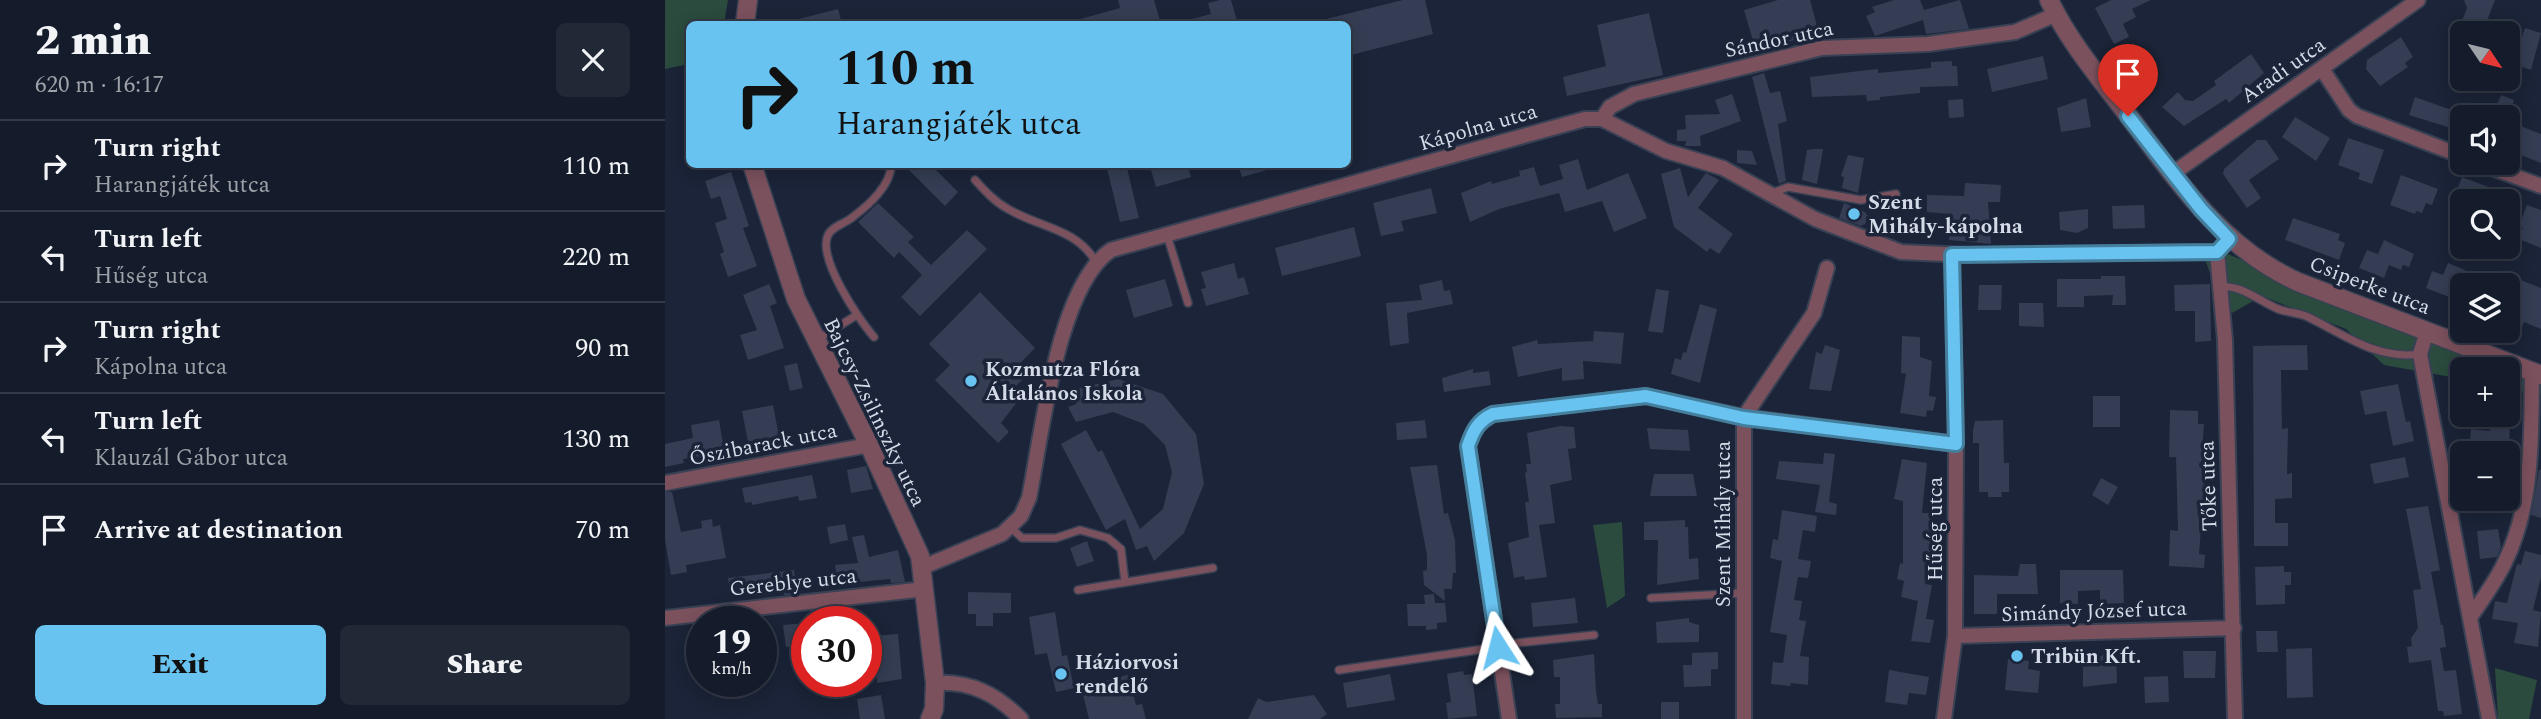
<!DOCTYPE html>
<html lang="en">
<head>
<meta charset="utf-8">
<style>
	:root { --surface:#141b2a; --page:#212836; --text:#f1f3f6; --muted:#9da1a8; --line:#333947; --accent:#69c3f1 }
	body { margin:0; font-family:Spectral,serif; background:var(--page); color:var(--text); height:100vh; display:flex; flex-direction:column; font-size:26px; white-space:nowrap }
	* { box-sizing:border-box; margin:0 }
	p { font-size:23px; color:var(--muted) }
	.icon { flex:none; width:38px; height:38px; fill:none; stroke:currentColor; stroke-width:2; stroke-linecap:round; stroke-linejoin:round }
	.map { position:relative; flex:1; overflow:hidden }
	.drawer { display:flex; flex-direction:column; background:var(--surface); width:665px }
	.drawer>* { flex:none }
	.top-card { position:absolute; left:21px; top:21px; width:665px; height:147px; border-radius:10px; box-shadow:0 4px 18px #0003,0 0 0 2px var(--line); background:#69c3f1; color:#111; overflow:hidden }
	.needle { width:46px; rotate:125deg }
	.fabs { position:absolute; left:1785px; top:21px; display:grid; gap:14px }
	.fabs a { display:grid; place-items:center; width:70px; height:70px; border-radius:10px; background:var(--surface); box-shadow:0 4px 18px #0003,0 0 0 2px var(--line); font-size:35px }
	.speed { position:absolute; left:21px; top:606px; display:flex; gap:14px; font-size:35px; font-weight:700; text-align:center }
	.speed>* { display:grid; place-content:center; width:91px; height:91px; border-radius:50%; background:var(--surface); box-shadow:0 4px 18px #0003,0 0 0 2px var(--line); line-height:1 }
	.speed small { font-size:18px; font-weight:400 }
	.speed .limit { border:10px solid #d22; background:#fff; color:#111 }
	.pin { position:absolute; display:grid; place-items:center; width:60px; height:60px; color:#fff; margin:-72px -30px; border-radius:50% 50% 50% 0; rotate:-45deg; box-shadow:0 0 7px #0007 }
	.pin .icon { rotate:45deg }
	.me { position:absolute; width:77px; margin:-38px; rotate:351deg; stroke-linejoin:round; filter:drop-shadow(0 0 5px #0008) }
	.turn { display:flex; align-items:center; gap:24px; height:147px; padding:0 35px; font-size:32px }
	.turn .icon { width:91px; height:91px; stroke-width:2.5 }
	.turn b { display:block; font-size:49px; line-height:60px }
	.round { display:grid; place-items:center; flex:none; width:74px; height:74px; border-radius:10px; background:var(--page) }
	.headline { display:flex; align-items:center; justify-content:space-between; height:119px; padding:0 35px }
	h1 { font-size:42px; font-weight:800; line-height:52px }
	.action { display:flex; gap:14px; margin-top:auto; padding:14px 35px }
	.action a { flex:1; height:80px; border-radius:10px; background:var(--accent); color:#111; font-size:28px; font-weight:800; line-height:80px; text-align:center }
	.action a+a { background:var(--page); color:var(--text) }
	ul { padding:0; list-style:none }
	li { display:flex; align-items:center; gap:21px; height:91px; padding:0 35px; border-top:2px solid var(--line) }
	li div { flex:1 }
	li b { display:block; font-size:26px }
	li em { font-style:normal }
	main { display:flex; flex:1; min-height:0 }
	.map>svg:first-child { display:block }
</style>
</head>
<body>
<main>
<section class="drawer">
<div class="headline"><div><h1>2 min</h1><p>620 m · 16:17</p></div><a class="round"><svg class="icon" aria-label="close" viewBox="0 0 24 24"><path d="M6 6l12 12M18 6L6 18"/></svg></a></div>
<ul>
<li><svg class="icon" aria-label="right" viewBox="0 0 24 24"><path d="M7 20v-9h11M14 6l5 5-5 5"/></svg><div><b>Turn right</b><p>Harangjáték utca</p></div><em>110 m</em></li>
<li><svg class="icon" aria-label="left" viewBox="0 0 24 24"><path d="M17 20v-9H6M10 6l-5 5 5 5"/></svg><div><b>Turn left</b><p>Hűség utca</p></div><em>220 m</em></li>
<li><svg class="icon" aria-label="right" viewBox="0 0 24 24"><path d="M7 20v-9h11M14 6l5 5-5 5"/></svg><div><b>Turn right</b><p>Kápolna utca</p></div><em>90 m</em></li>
<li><svg class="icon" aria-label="left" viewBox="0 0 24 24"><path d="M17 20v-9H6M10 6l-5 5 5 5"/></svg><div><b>Turn left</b><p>Klauzál Gábor utca</p></div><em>130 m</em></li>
<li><svg class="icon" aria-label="arrive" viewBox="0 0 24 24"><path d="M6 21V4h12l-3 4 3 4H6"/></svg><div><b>Arrive at destination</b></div><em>70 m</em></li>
</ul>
<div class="action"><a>Exit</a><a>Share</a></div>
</section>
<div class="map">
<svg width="1876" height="719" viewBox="0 0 1876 719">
	<rect width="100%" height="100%" fill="#1b2438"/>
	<path fill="#2a4b3d" d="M 0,0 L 63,0 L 59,24 L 24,24 L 24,64 L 0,69 Z
		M 1563,254 L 1632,284 L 1876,378 L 1876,395 L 1843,388 L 1843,369 L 1797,369 L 1797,379 L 1719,365 L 1681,329 L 1597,296 L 1567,313 L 1549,284 L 1540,259 Z
		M 957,522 L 960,596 L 942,608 L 928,525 Z
		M 1830,668 L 1872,680 L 1864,719 L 1833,719 Z"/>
	<path fill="#343d53" d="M 453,0 L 489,0 L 496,24 L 408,24 L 408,21 L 455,8 Z
		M 555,0 L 566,0 L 573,24 L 520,24 L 519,21 L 546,14 L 543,3 Z
		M 738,0 L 760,0 L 768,34 L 682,56 L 682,24 L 658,24 L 657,20 Z
		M 1113,0 L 1145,0 L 1154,33 L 1091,51 L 1079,10 Z
		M 1229,0 L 1255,0 L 1259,10 L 1295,0 L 1304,29 L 1261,34 L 1258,20 L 1210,36 L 1201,16 L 1210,12 L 1207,7 Z
		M 1446,0 L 1486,0 L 1467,9 L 1471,17 L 1458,24 L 1464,37 L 1449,44 L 1430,8 Z
		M 1799,0 L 1830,0 L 1818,31 L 1797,21 L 1802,8 Z
		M 173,9 L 177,24 L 130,24 L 130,20 Z
		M 984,13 L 998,75 L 902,96 L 898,77 L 941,66 L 932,25 Z
		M 1860,28 L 1876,33 L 1866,70 L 1843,62 L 1843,35 L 1856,40 Z
		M 1736,37 L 1748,57 L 1740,63 L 1743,67 L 1715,86 L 1701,69 L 1702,60 Z
		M 1586,54 L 1599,73 L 1564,103 L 1561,99 L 1519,126 L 1497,107 L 1513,92 L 1520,100 L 1528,101 L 1551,85 L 1549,81 Z
		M 1378,56 L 1383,79 L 1327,92 L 1322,69 Z
		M 1287,61 L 1287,66 L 1292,66 L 1293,86 L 1255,87 L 1255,93 L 1215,97 L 1215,100 L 1202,101 L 1201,95 L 1147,97 L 1145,77 L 1203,70 L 1213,69 L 1213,73 L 1266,68 L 1266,62 Z
		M 1099,73 L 1105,93 L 1115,91 L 1122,121 L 1113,124 L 1121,181 L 1114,184 L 1087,77 Z
		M 1067,94 L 1076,121 L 1035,136 L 1036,146 L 1020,146 L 1021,141 L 1012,141 L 1012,130 L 1021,129 L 1020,115 L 1055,114 L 1050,100 Z
		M 1836,95 L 1849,100 L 1842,117 L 1800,114 L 1804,103 L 1829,112 Z
		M 1750,97 L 1792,112 L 1786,128 L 1744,115 Z
		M 1421,98 L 1426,127 L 1396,132 L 1392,108 Z
		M 1298,99 L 1299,117 L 1284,118 L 1283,100 Z
		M 1630,117 L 1665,138 L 1651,161 L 1617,137 Z
		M 1843,121 L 1876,134 L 1876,163 L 1843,150 Z
		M 1683,138 L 1719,150 L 1707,184 L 1693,179 L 1695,173 L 1673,165 Z
		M 1592,140 L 1601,140 L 1614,159 L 1584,180 L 1596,198 L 1582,208 L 1558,174 L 1559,169 Z
		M 1150,149 L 1158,149 L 1152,184 L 1137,180 L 1142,150 Z
		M 1072,150 L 1087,151 L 1092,165 L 1072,163 Z
		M 1183,155 L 1199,158 L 1193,193 L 1177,188 L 1179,177 L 1176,176 Z
		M 913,159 L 922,190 L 963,173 L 982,218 L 949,232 L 937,201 L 900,212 L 894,193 L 834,209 L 805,222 L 796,193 L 826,181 L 827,184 L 855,176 L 854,171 L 869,167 L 875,186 L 898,179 L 894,165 Z
		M 238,164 L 265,164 L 293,192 L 280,206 Z
		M 461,164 L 474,218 L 455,222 L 442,168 Z
		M 495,164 L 522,164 L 526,177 L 491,187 L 485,167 Z
		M 573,164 L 608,164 L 609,168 L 577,177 Z
		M 1015,168 L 1023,197 L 1041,173 L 1054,180 L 1033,208 L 1068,234 L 1054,254 L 1045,248 L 1042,252 L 1009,227 L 996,174 Z
		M 66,172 L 84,226 L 78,228 L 92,266 L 63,277 L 55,254 L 59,252 L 50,223 L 62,219 L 55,196 L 46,199 L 40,181 Z
		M 1736,175 L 1773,189 L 1767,205 L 1761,203 L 1757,213 L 1751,211 L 1750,214 L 1725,205 Z
		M 1797,177 L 1831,190 L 1829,201 L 1788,201 Z
		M 1300,183 L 1336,185 L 1335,202 L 1323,202 L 1326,244 L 1284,240 L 1285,214 L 1262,212 L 1262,195 L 1299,196 Z
		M 766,188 L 772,213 L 736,221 L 739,231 L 716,236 L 708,203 Z
		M 213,203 L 249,237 L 243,242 L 266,265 L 302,230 L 322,249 L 255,316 L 236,297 L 257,275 L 234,252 L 229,258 L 193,222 Z
		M 1179,203 L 1200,212 L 1203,216 L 1200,224 L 1196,226 L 1174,218 Z
		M 1479,205 L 1480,228 L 1448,229 L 1447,206 Z
		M 1862,205 L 1876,210 L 1876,248 L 1854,239 L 1858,228 L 1854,226 Z
		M 1423,209 L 1423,228 L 1412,233 L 1395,230 L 1394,212 Z
		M 1628,218 L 1675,234 L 1673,240 L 1680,243 L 1674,260 L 1620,240 Z
		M 689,227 L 696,256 L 617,276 L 610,248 Z
		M 1719,240 L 1749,254 L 1744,267 L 1738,265 L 1736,270 L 1724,265 L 1719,278 L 1694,268 L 1702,250 L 1713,254 Z
		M 569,263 L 573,279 L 579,277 L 584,294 L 541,306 L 536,289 L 541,288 L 536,272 Z
		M 1783,263 L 1800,270 L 1795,282 L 1797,302 L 1761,288 L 1767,271 L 1778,275 Z
		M 1436,276 L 1460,276 L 1461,305 L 1447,305 L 1448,295 L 1419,296 L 1419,307 L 1392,307 L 1392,279 L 1436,279 Z
		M 1845,276 L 1876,288 L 1876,329 L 1859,322 L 1857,327 L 1843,322 Z
		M 500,279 L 508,306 L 469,318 L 461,290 Z
		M 777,280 L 779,291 L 785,290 L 788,304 L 742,313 L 744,343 L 725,346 L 721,303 L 757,300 L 754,285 Z
		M 104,284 L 112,303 L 105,306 L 119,348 L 83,360 L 75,335 L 92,330 L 78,295 Z
		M 1545,284 L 1546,341 L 1530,342 L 1530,311 L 1510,311 L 1509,285 Z
		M 1314,285 L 1337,285 L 1336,310 L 1313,310 Z
		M 991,289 L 1004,291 L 998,333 L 983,331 Z
		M 315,292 L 370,348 L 356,362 L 366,371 L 344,393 L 352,402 L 336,423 L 344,432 L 333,443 L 270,380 L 285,365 L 264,344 Z
		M 1354,303 L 1378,303 L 1379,327 L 1354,326 Z
		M 1035,304 L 1052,309 L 1035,383 L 1006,374 L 1010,358 L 1016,360 L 1018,352 L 1021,353 Z
		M 929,331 L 959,333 L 956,364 L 918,361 L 919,379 L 897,381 L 897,368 L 853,377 L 847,347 L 872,340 L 873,344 L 928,341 Z
		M 1237,336 L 1255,337 L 1255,357 L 1267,361 L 1264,396 L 1271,397 L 1268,411 L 1262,410 L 1261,417 L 1235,413 L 1241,374 L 1236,373 Z
		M 1160,345 L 1175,350 L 1166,391 L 1144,389 L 1151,352 L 1157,354 Z
		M 1642,345 L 1643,370 L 1616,370 L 1617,429 L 1623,428 L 1622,474 L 1627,473 L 1627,498 L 1610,499 L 1610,523 L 1623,523 L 1623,546 L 1589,546 L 1588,346 Z
		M 132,363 L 138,388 L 125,391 L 119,366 Z
		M 808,369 L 808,373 L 824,371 L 826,385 L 779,392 L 777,378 Z
		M 453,379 L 498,394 L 531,434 L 539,484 L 519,533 L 489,561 L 482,546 L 471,550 L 460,519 L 441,530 L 396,444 L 421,430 L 433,452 L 437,450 L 475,529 L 498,509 L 507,472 L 500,445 L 479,424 L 448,412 L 411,422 L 403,407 L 411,404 L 407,390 Z
		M 1733,384 L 1741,422 L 1745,421 L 1749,441 L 1728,446 L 1721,411 L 1700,415 L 1695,391 Z
		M 1428,396 L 1455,396 L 1455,427 L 1428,427 Z
		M 108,405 L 114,436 L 83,442 L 77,411 Z
		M 1505,410 L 1533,411 L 1533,424 L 1539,424 L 1537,453 L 1540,515 L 1537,515 L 1534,554 L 1540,555 L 1539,568 L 1504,566 L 1505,530 L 1513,531 L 1511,457 L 1504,457 Z
		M 54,420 L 60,455 L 50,457 L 49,454 L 18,459 L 19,463 L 0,467 L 0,444 L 28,438 L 26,425 Z
		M 760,420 L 762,438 L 732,440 L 731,423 Z
		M 1338,420 L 1339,463 L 1344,463 L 1344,492 L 1336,492 L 1337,497 L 1323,497 L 1323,492 L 1314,492 L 1314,443 L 1308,443 L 1308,430 L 1310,421 Z
		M 895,426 L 909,427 L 911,448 L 903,449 L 907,480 L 885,485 L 890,523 L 874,525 L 882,577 L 860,580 L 859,576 L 849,578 L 843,543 L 864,537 L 860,502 L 864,502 L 860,473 L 862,472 L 861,464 L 866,464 L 862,433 Z
		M 1826,426 L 1845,427 L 1844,442 L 1848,443 L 1848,453 L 1804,453 L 1806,429 L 1825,431 Z
		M 982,428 L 1023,430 L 1025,451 L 985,449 Z
		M 1159,453 L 1170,454 L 1164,502 L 1172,504 L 1171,515 L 1150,512 L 1155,485 L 1111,479 L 1114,461 L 1158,464 Z
		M 1740,457 L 1744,477 L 1709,484 L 1705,464 Z
		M 1237,459 L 1262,463 L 1257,513 L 1268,513 L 1268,553 L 1260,584 L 1267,585 L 1261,619 L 1269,620 L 1265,643 L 1246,641 L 1253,601 L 1236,597 L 1239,581 L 1232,579 L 1235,563 L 1238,564 L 1238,501 L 1229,499 Z
		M 772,465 L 779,514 L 783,513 L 790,540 L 791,573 L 788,573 L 787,589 L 779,589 L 780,601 L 759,585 L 758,571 L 762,570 L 762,555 L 745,467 Z
		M 201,466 L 208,489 L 186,493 L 182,470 Z
		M 1874,470 L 1876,470 L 1876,518 L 1866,515 Z
		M 989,474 L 1028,474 L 1032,496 L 985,496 Z
		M 147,475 L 152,498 L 134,501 L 133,496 L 87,505 L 87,502 L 80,503 L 77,488 Z
		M 1436,478 L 1453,487 L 1443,505 L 1427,495 Z
		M 0,492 L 7,492 L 16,532 L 37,528 L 36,521 L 47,519 L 48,527 L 55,525 L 61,558 L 21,565 L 22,572 L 6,575 L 0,540 Z
		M 1763,506 L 1775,570 L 1766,572 L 1776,625 L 1778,625 L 1781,647 L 1775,648 L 1779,671 L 1791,670 L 1797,714 L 1779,716 L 1778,711 L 1773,711 L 1766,660 L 1744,663 L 1742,647 L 1747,646 L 1746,638 L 1753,628 L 1748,590 L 1756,589 L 1741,509 Z
		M 1117,510 L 1152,516 L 1150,532 L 1138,530 L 1133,559 L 1146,561 L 1143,578 L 1133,577 L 1129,600 L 1137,601 L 1134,620 L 1141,621 L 1135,656 L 1144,657 L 1143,685 L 1126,683 L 1125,686 L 1106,684 L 1108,662 L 1118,663 L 1122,635 L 1105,632 L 1117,561 L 1105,558 L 1108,539 L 1113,540 Z
		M 1020,520 L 1020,527 L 1023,527 L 1024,559 L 1033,558 L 1034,579 L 992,585 L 993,540 L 979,540 L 979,522 Z
		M 180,524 L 183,540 L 165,544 L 162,527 Z
		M 1833,529 L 1836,547 L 1832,557 L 1815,559 L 1812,531 Z
		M 199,535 L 204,557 L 233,550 L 240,582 L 226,583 L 225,579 L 173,584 L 170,565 L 193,563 L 187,537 Z
		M 422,541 L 429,561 L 412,567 L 405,548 Z
		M 1860,551 L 1876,555 L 1876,577 L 1868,610 L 1876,612 L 1873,647 L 1849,643 L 1853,623 L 1827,619 L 1830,601 L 1842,603 L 1852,564 L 1856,565 Z
		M 1355,564 L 1371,564 L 1373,594 L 1332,594 L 1332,614 L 1309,614 L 1309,575 L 1353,576 Z
		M 1619,566 L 1619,572 L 1626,572 L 1626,585 L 1620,585 L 1620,604 L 1591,605 L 1590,567 Z
		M 129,570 L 132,594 L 119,595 L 118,587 L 65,594 L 63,578 Z
		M 1395,570 L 1458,570 L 1459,603 L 1435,604 L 1435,590 L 1413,591 L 1413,604 L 1395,603 Z
		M 303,592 L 346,593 L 346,613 L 328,613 L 328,626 L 311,626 L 311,614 L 303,614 Z
		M 769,594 L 770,603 L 780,603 L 782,622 L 772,623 L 772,629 L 761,630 L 761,626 L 743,626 L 742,604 L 760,604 L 759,595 Z
		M 910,598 L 913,623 L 868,627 L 866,603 Z
		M 390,612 L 397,656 L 402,655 L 409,688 L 391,692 L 382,653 L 370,655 L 364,617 Z
		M 1024,618 L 1024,622 L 1034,625 L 1034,642 L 992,643 L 991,622 Z
		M 140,623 L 142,645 L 121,647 L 118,625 Z
		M 1591,631 L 1612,631 L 1613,652 L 1592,652 Z
		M 233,634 L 237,679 L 212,683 L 208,636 Z
		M 1647,648 L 1648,697 L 1622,698 L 1621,649 Z
		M 1518,651 L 1551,651 L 1550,678 L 1519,678 Z
		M 1053,652 L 1053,669 L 1046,669 L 1046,686 L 1019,687 L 1018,665 L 1027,665 L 1027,653 Z
		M 929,654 L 931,691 L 933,704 L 937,704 L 937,717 L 891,718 L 890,704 L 895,704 L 895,677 L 889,677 L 888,660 Z
		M 1438,654 L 1451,654 L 1452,683 L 1418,687 L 1418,658 L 1437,656 Z
		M 1343,659 L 1364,661 L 1363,669 L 1375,671 L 1373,693 L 1340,690 Z
		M 1224,670 L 1264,677 L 1261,695 L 1244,693 L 1242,705 L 1220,702 Z
		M 798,671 L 799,675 L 807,674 L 812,716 L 783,719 L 781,703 L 786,702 L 782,674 Z
		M 725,674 L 730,700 L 682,708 L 678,683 Z
		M 463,675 L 471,705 L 477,704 L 481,719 L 424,719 L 416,687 Z
		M 1503,676 L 1504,702 L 1480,703 L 1479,677 Z
		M 216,695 L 220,719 L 195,719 L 192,699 Z
		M 649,695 L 662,714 L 655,719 L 583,719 L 593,698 L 601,702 Z
		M 996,702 L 1014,702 L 1014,719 L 996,719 Z"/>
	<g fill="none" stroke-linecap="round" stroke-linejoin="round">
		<g stroke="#394154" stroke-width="10">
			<path id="service" d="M 310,180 C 320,191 330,202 343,209 C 375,228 411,228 431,262
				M 1105,194 L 1123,187 L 1196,200 L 1231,194
				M 502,235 L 523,303
				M 1556,287 C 1574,284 1595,301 1611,308 C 1621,313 1633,312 1643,317 C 1680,335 1712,360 1755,354
				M 209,337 C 194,320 152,258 163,235 C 167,226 182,223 189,216 C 204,205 227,184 226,164
				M 151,340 L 192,315
				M 346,528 L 357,538 L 391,538 L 415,530 L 443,538 L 456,549 L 460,582
				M 413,590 L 548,568
				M 986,598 L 1079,593
				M 833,645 L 929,635
				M 674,670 L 833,647"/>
		</g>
		<g stroke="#394154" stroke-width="18">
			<path id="minor" d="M 1657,69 L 1684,110 L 1692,116 L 1797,156
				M 937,119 L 945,107 L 969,94 L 1157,48 L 1263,44 L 1350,32 L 1392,14
				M 1814,163 L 1876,186
				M 1507,174 L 1753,0
				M 1552,252 L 1560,340 L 1570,719
				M 1762,331 L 1755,354 L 1824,719
				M 0,483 L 204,445
				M 258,567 L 337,534 L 356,516 L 364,498 C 377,435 392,287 446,250 L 920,119 L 937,119 L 1001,151 L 1058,168 L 1150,219 L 1236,252 L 1302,255 L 1552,252 L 1564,239
				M 1806,616 C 1818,599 1831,581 1840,562 C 1869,502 1866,436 1867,372
				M 0,618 L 260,589
				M 1290,636 L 1569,628
				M 270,683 C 306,681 331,694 356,719
				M 844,719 L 803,446 C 808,431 813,421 828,414 L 980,396 L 1079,417 L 1291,444
				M 1079,719 L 1079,417 L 1149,313 L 1162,268
				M 1279,719 L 1290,636 L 1291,444 L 1287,255"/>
		</g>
		<g stroke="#394154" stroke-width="21">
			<path id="tertiary" d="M 1384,0 C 1403,40 1433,76 1460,111 C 1510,177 1555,247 1633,282 L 1876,375
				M 80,24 L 83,0
				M 87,164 L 131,299 L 204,445 L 255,556 L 270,683 L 269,709 L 265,719"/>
		</g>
		<use href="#service" stroke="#7b515d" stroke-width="7"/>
		<use href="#minor" stroke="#7b515d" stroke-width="14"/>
		<use href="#tertiary" stroke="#7b515d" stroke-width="18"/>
	</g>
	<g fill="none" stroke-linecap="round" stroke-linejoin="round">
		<g stroke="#447f9d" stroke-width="18">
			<path id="route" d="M 833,647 L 803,446 C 808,431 813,421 828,414 L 981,396 L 1079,418 L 1291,444 L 1287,255 L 1552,252 L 1564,239 L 1536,209 L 1463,116"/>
		</g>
		<use href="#route" stroke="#69c3f1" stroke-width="12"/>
	</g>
	<g fill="#69c3f1" stroke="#1b2438" stroke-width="2.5">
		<circle cx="1189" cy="214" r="7"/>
		<circle cx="306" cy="381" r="7"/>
		<circle cx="1352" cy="656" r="7"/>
		<circle cx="396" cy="674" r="7"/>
	</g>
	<g text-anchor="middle" stroke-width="7" stroke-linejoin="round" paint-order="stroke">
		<g font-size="21" fill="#d4dae7" stroke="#1b2438">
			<text transform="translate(1114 39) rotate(-12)" y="7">Sándor utca</text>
			<text transform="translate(1618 70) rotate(-35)" y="7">Aradi utca</text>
			<text transform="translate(813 127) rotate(-16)" y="7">Kápolna utca</text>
			<text transform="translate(1705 285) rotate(21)" y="7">Csiperke utca</text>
			<text transform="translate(210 412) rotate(64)" y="7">Bajcsy-Zsilinszky utca</text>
			<text transform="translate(98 444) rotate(-11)" y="7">Őszibarack utca</text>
			<text transform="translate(1543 486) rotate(-92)" y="7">Tőke utca</text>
			<text transform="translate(1058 524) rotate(-90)" y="7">Szent Mihály utca</text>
			<text transform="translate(1270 529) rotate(-90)" y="7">Hűség utca</text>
			<text transform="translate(128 582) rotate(-6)" y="7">Gereblye utca</text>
			<text transform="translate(1429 611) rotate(-2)" y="7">Simándy József utca</text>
		</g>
		<g font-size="21" font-weight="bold" fill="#d4dae7" stroke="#1b2438" text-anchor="start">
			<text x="1203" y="209">Szent<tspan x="1203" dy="24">Mihály-kápolna</tspan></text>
			<text x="320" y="376">Kozmutza Flóra<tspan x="320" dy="24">Általános Iskola</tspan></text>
			<text x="1366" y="663">Tribün Kft.</text>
			<text x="410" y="669">Háziorvosi<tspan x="410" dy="24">rendelő</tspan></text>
		</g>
	</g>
</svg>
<div class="fabs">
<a><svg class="needle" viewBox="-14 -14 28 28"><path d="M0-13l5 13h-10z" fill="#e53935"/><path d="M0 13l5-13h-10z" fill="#9da1a8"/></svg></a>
<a><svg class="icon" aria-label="sound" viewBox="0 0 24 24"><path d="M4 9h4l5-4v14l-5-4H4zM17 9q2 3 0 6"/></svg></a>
<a><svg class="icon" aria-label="search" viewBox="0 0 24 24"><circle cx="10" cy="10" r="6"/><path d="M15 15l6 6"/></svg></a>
<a><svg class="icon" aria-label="layers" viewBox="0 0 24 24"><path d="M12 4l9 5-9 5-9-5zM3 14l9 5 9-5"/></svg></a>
<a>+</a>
<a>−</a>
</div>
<div class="speed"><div>19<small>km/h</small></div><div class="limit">30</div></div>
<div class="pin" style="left:1463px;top:116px;background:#d93025"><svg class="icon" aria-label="arrive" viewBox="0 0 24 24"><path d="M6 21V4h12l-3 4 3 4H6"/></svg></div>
<svg class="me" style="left:833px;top:647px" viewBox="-20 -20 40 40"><path d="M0-17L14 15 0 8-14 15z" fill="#69c3f1" stroke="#fff" stroke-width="4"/></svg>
<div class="top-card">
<div class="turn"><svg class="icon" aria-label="right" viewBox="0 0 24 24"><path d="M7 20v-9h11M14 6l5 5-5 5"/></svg><div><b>110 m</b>Harangjáték utca</div></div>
</div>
</div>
</main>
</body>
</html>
